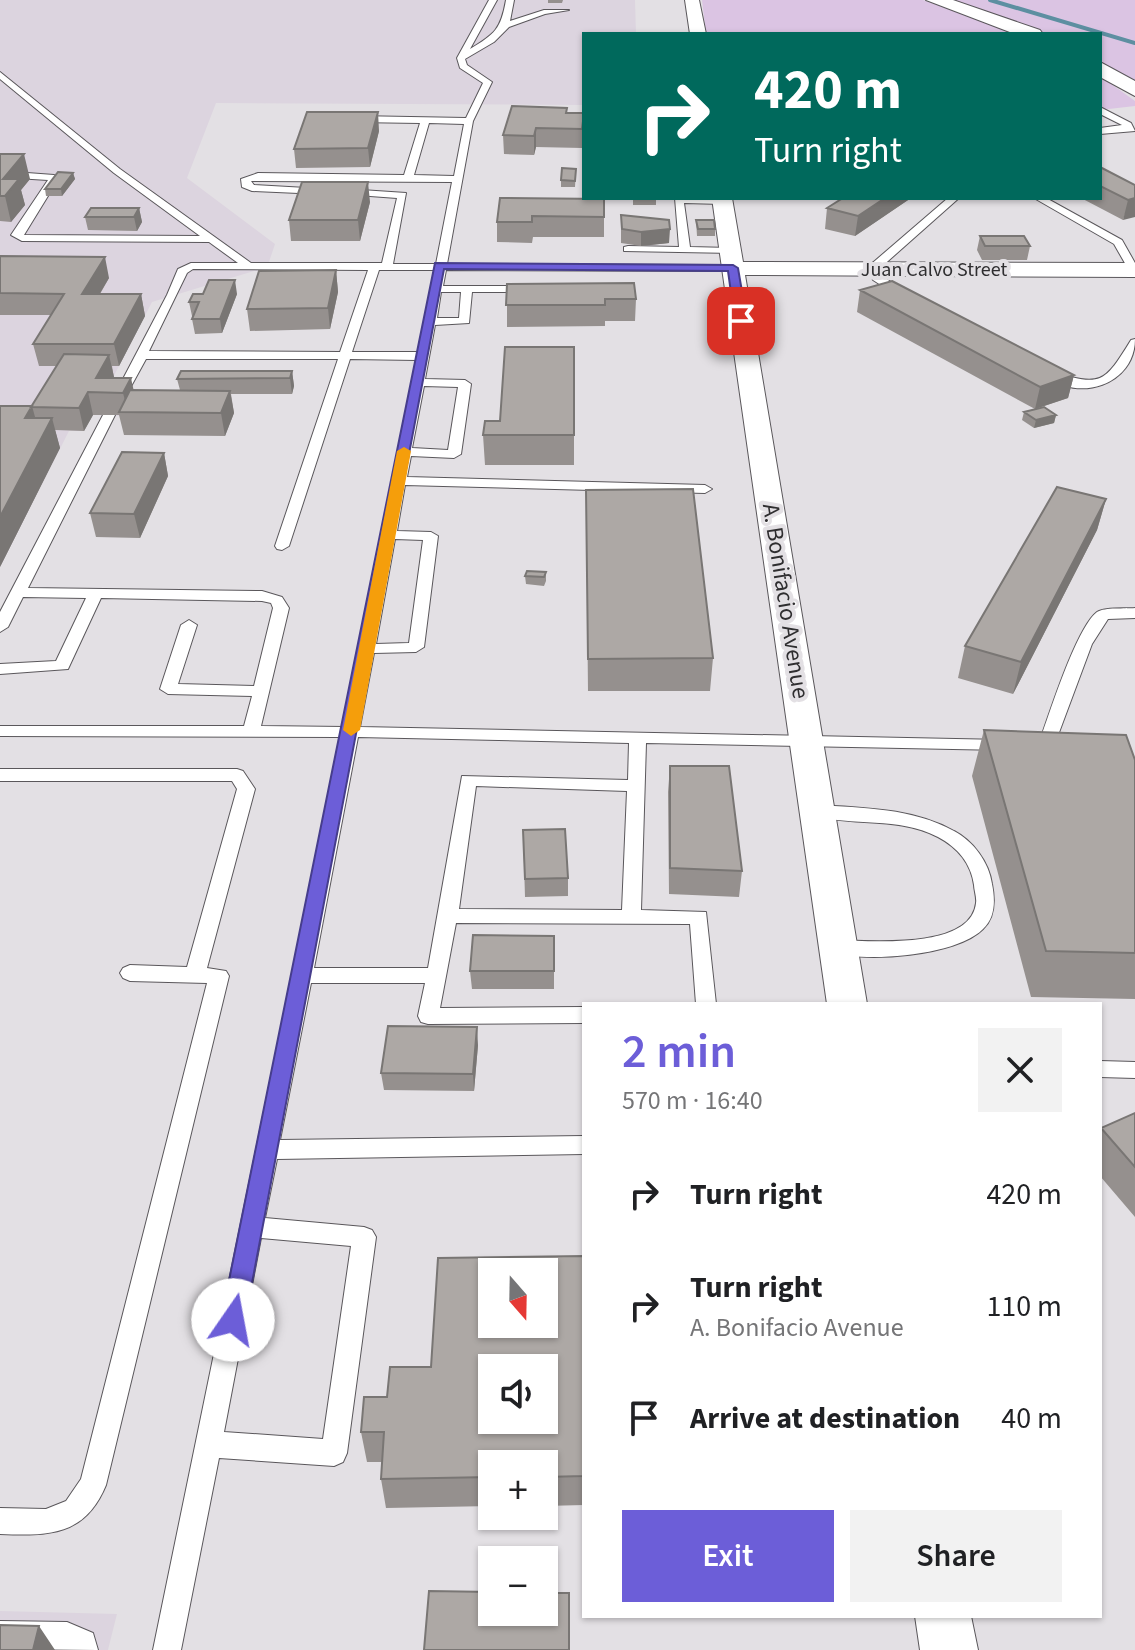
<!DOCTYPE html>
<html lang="en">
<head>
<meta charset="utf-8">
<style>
	:root { --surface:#fff; --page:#f2f2f2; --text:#202124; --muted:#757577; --accent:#6c5ed8 }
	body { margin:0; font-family:"Source Sans 3",sans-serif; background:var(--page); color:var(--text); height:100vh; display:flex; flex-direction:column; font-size:30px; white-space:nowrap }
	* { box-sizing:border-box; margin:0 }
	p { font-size:26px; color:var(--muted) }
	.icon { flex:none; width:44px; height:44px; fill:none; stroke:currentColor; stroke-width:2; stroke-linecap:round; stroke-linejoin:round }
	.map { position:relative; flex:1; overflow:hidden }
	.details { position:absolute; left:582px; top:1002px; width:520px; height:616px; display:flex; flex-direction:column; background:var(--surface); border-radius:0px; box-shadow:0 2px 6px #0004 }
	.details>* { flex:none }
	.hud { position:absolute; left:582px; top:32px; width:520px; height:168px; border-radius:0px; box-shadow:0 2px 6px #0004; background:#00695c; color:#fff; overflow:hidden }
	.needle { width:52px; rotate:160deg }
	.fabs { position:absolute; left:478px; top:1258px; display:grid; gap:16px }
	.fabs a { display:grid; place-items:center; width:80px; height:80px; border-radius:0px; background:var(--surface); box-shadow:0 2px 6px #0004; font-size:40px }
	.pin { position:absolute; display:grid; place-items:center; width:68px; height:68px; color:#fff; margin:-34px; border-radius:16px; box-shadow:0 4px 12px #0006 }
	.me { position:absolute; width:88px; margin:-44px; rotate:12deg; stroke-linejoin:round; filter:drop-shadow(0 0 6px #0008) }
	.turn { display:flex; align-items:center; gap:28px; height:168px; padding:0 40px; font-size:36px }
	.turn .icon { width:104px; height:104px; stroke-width:2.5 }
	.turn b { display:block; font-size:56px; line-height:68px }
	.round { display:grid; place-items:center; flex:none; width:84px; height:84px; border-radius:0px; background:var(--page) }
	.head { display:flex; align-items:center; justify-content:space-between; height:136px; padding:0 40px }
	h1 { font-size:48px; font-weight:600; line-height:60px; color:var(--accent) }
	.button { display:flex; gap:16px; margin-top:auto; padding:16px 40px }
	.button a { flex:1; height:92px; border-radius:0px; background:var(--accent); color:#fff; font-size:32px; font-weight:600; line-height:92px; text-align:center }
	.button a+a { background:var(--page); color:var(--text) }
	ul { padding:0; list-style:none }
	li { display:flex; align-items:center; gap:24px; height:112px; padding:0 40px }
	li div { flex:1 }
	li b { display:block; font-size:30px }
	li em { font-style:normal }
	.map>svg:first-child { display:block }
</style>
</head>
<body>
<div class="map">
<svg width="1135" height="1650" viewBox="0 0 1135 1650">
	<rect width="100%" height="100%" fill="#e3e0e4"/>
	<path fill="#dcd4df" d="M 0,0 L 635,0 L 636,34 L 584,34 L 584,105 L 216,103 L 187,178 L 275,244 L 266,271 L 254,271 L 152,302 L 102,399 L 128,416 L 93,415 L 84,431 L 69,431 L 0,567 Z
		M 0,1611 L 117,1614 L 108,1650 L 0,1650 Z"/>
	<path fill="#dbc4e3" d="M 702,0 L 923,0 L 1019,34 L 706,34 Z
		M 941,0 L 1135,0 L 1135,84 L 1100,63 L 1100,34 L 1040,34 Z
		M 1100,76 L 1135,101 L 1135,106 L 1100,110 Z"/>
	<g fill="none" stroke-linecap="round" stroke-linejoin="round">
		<path stroke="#5d8fa1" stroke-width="4" d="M 990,0 L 1135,43"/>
		<g stroke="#5a575b" stroke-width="2">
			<path id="service" d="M 489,0 L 497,0 L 470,49 C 495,34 501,29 506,0 L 514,0 L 510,21 L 544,10 L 569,10 L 545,14 L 509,27 L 494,42 L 465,59 L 467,65 L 492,82 L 473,121 L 447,264 L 733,265 L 738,268 L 733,271 L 446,270 L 443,286 L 532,286 L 538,289 L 532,292 L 472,292 L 469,323 L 435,325 L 425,379 L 465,380 L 471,384 L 461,454 L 454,458 L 411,456 L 407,477 L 705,485 L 712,489 L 705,493 L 405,485 L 397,531 L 431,532 L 438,536 L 424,647 L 416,652 L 374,653 L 360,727 L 1004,740 L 1012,745 L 1004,750 L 646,743 L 641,910 L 706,912 L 716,1004 L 696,1004 L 690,924 L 456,923 L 440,1008 L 584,1007 L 584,1023 L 428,1024 L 421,1022 L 418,1016 L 425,983 L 311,983 L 280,1140 L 584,1136 L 584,1154 L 277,1159 L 265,1218 L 364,1227 L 372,1230 L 376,1237 L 347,1453 L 343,1462 L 334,1466 L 219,1458 L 181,1650 L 153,1650 L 341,737 L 0,736 L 0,726 L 244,726 L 252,696 L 168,694 L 160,689 L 181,625 L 189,620 L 197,625 L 178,684 L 254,686 L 273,608 L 271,603 L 262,601 L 101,598 L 68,669 L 0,674 L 0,664 L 56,661 L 86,598 L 23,597 L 8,627 L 0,632 L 0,612 L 103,415 L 113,412 L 115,415 L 28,588 L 262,591 L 282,597 L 289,608 L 261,726 L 344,727 L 417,360 L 350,359 L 289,546 L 282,550 L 277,549 L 275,546 L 338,359 L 146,359 L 123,401 L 115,401 L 113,398 L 167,295 L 178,269 L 191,263 L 238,263 L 209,242 L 22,241 L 11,235 L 48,180 L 0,177 L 0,171 L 54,175 L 59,178 L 24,235 L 200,236 L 114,173 L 0,79 L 0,72 L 120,169 L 251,263 L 382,263 L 397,198 L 343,194 L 343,190 L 346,189 L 406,193 L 393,264 L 436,264 L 452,182 L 251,181 L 254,185 L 324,189 L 326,191 L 321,194 L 252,191 L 242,187 L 241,179 L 258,173 L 404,175 L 420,123 L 355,122 L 351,119 L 355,116 L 466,118 L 483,83 L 460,68 L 457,58 ZM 429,123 L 464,124 L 454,176 L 414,175 ZM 193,269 L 368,270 L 340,352 L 149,351 L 187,273 ZM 379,270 L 435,270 L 418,352 L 352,352 ZM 441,292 L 461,292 L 459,318 L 437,318 ZM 424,386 L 458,387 L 448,450 L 412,448 ZM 395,539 L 423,540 L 409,643 L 376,644 ZM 358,737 L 629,743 L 628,780 L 462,776 L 428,968 L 314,968 ZM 476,786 L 627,791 L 622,910 L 459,909 ZM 261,1238 L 351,1246 L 323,1439 L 224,1432 Z
				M 1100,107 L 1131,123 L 1135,131 L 1100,134 L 1100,128 L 1122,125 L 1100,114 Z
				M 675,198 L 727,199 L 727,203 L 723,204 L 684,203 L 690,247 L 730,248 L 735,251 L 734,253 L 624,251 L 624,247 L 628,246 L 679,247 Z
				M 948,198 L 959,198 L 879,269 L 882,276 L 909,294 L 909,298 L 901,298 L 873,280 L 869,266 Z
				M 1034,198 L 1046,198 L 1122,240 L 1135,263 L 1135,275 L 1130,272 L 1114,244 Z
				M 1135,339 C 1135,385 1078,403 1045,375 L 1051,371 C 1101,387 1104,384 1131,340 Z
				M 1135,608 L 1135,618 L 1108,619 L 1092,644 L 1054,746 L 1052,750 L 1040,750 L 1038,746 C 1048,718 1076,628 1097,612 C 1105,607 1125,609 1135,608 Z
				M 0,769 L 237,769 L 243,771 L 255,789 L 207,968 L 226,971 L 229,976 L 106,1485 C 85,1536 49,1536 0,1534 L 0,1508 L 46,1509 L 66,1501 L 81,1479 L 207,983 L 130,981 L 123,978 L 120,973 L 123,968 L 130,965 L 187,967 L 237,789 L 232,781 L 0,781 Z
				M 817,805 C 863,808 913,808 954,831 C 973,841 989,862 992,884 C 995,899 996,917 983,929 C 957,956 865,963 830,952 L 827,947 L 830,942 L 837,940 C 870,941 971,950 976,903 C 977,898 974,890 974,885 C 971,863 957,847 938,837 C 898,816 853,827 811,815 L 808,811 Z
				M 1100,1061 L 1135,1062 L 1135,1078 L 1100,1077 Z
				M 0,1621 L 67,1622 L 93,1633 L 98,1650 L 0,1649 Z"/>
		</g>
		<g stroke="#5a575b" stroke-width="2">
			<path id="minor" d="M 685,0 L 699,0 L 706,34 L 690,34 Z
				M 712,198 L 732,198 L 743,262 L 1135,263 L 1135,277 L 745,275 L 867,1004 L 827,1004 Z
				M 915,1616 L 971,1616 L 978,1650 L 920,1650 Z"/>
		</g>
		<g stroke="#5a575b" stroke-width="2">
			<path id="secondary" d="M 926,0 L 953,0 L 1040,30 L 1043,34 L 1015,34 Z
				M 1100,62 L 1135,81 L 1135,96 L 1100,77 Z"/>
		</g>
		<use href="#service" fill="#fff" fill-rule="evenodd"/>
		<use href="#minor" fill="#fff" fill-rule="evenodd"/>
		<use href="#secondary" fill="#fff" fill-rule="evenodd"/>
	</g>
	<path fill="#95908e" d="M 548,0 L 563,0 L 562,3 L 548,3 Z
		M 567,113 L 584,113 L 582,148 L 536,147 L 534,155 L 504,154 L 503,135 Z
		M 379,131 L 370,167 L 296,168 L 294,149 Z
		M 0,154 L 30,179 L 21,190 L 25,205 L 11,222 L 0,221 Z
		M 1100,167 L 1135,185 L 1123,220 L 1081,198 L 1100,198 Z
		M 576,169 L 575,187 L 561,187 L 561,180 Z
		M 73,173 L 75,179 L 62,196 L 46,196 L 45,189 Z
		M 633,198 L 656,198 L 656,205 L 633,205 Z
		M 911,198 L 855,236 L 825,229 L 827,208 Z
		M 604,199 L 604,237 L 533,237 L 532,243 L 497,242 L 497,222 Z
		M 370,202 L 360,241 L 291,241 L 289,220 Z
		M 139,208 L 142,222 L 137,231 L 88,230 L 85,217 Z
		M 621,215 L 669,243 L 641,246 L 621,243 Z
		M 696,220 L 715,229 L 715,236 L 697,236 Z
		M 980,236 L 1030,246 L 1027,260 L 982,260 L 977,250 Z
		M 0,256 L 109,278 L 100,294 L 141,294 L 145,316 L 119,366 L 112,366 L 114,378 L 134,390 L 180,390 L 177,379 L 292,371 L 294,386 L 292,394 L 231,394 L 234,413 L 225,436 L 124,435 L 119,415 L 93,415 L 84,431 L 55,430 L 60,448 L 0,567 L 32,406 L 57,366 L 39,366 L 33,344 L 51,315 L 0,315 Z
		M 336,270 L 338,292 L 330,329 L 250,331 L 247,309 Z
		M 507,284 L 636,299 L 635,321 L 605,321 L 605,326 L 507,327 Z
		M 860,290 L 1074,375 L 1068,398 L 1035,409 L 857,312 Z
		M 237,294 L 222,333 L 195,334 L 192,319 L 193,316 L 192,316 L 189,302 Z
		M 574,347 L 574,465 L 485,465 L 483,435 L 500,421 Z
		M 1024,412 L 1056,415 L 1054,423 L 1034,428 L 1022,420 Z
		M 164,453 L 168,476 L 140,538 L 96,537 L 90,513 Z
		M 586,490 L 713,658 L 710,691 L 588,691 Z
		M 1106,499 L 1097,530 L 1013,694 L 958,678 L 965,646 Z
		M 546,572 L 546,581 L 544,586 L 526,584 L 525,576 Z
		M 984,730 L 1135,760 L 1135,999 L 1031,997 L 972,776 Z
		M 670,766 L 742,871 L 739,897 L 669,894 L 668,792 Z
		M 523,830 L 568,878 L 568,896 L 525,897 Z
		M 554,936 L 554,989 L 472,989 L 470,971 Z
		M 478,1045 L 474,1091 L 384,1090 L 381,1073 Z
		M 1135,1113 L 1135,1217 L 1100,1176 L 1101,1128 Z
		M 584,1323 L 584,1505 L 544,1506 L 544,1464 L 492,1464 L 492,1506 L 386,1508 L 381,1479 L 382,1462 L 367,1462 L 361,1432 L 387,1397 L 431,1367 Z"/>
	<path fill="#797674" d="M 378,112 L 379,131 L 370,167 L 368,148 Z
		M 584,119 L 584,137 L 582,148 L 582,129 Z
		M 536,128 L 536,147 L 534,155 L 534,136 Z
		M 24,154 L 30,179 L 21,190 L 25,205 L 11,222 L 5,196 L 3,179 Z
		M 73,173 L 75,179 L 62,196 L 61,189 Z
		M 368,182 L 370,202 L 360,241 L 358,220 Z
		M 885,198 L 911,198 L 855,236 L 858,216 Z
		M 1135,198 L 1135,217 L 1123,220 L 1128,200 Z
		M 139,208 L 142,222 L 137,231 L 134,217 Z
		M 670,229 L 669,243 L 641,246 L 641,232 Z
		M 105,257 L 109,278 L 87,315 L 82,294 Z
		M 336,270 L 338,292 L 330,329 L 328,308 Z
		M 235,280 L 237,294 L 222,333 L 220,319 Z
		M 141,294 L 145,316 L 119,366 L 114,344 Z
		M 109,355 L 114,377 L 106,392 L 96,378 Z
		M 292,371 L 294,386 L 292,394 L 290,378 Z
		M 1074,375 L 1068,398 L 1035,409 L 1040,387 Z
		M 131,378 L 136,401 L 128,412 L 123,393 Z
		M 230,391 L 234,413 L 225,436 L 221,413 Z
		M 88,392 L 93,415 L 84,431 L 79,408 Z
		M 32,406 L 40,435 L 25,418 Z
		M 1056,415 L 1054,423 L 1034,428 L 1036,420 Z
		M 52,418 L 60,448 L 0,567 L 0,517 Z
		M 164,453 L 168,476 L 140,538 L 134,514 Z
		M 1106,499 L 1097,530 L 1013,694 L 1021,662 Z
		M 477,1027 L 478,1045 L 474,1091 L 473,1074 Z
		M 39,1626 L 55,1650 L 33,1650 Z"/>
	<path fill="#ada8a5" stroke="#797674" stroke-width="2" fill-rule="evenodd" d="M 512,106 L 567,108 L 566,113 L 584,113 L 582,129 L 536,128 L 534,136 L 503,135 Z
		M 307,112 L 378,112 L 368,148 L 294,149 Z
		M 0,154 L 24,154 L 3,179 L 19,179 L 5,196 L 0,196 Z
		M 1100,167 L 1135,185 L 1135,198 L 1128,200 L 1100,186 Z
		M 562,168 L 576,169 L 575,181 L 561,180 Z
		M 58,172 L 73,173 L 61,189 L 45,189 Z
		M 302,182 L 368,182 L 358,220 L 289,220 Z
		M 500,198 L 604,199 L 604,217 L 532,216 L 532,222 L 497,222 Z
		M 843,198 L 885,198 L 858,216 L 827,208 Z
		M 91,208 L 139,208 L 134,217 L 85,217 Z
		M 621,215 L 669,220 L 670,229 L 641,232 L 622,229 Z
		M 696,220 L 714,220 L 715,229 L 698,229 Z
		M 980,236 L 1024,236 L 1030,246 L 985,246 Z
		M 0,256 L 105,257 L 82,294 L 141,294 L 114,344 L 33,344 L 64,294 L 0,293 Z
		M 336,270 L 328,308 L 247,309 L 259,271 Z
		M 209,280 L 235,280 L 220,319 L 192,319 L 199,302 L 189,302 L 193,294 L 203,294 Z
		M 892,281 L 1074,375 L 1040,387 L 860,290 Z
		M 634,283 L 636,299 L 605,299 L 605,305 L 506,305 L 507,284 Z
		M 505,347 L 574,347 L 574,435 L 483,435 L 485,421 L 500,421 Z
		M 64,354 L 109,355 L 96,378 L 131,378 L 123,393 L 88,392 L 79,408 L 31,407 Z
		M 181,371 L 292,371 L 290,378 L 177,379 Z
		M 130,390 L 230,391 L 221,413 L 119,412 Z
		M 0,406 L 32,406 L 25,418 L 52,418 L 0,517 Z
		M 1044,407 L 1056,415 L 1036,420 L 1024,412 Z
		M 122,452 L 164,453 L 134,514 L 90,513 Z
		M 1057,487 L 1106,499 L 1021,662 L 965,646 Z
		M 693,489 L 713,658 L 588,659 L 586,490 Z
		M 527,571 L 546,572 L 544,577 L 525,576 Z
		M 984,730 L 1126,735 L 1135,760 L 1135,953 L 1046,951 Z
		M 670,766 L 729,766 L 742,871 L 670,868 Z
		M 565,829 L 568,878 L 525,879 L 523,830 Z
		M 473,935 L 554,936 L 554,971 L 470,971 Z
		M 388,1026 L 477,1027 L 473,1074 L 381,1073 Z
		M 1135,1113 L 1135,1167 L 1101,1128 Z
		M 583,1256 L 584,1476 L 544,1477 L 544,1464 L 492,1464 L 492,1477 L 381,1479 L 384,1432 L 361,1432 L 364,1397 L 387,1397 L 390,1367 L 431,1367 L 438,1258 ZM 492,1272 L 544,1272 L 544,1324 L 492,1324 ZM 492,1368 L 544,1368 L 544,1420 L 492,1420 Z
		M 429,1591 L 492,1592 L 492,1612 L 544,1612 L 544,1593 L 569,1593 L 569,1650 L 424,1650 Z
		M 0,1625 L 39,1626 L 33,1650 L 0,1650 Z"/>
	<path fill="#6c5ed8" stroke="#463d8c" stroke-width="2" d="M 435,263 L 733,265 L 738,268 L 747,321 L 741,324 L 735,321 L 728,271 L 444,269 L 245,1320 L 242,1328 L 233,1331 L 224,1328 L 221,1320 Z"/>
	<path fill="#f59e0b" d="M 404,447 L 411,451 L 360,730 L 351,736 L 343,730 L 397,451 Z"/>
	<g text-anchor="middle" stroke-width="8" stroke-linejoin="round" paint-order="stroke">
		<g font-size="20" fill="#2f2e30" stroke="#e3e0e4">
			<text x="934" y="276">Juan Calvo Street</text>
		</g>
		<g font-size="24" fill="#2f2e30" stroke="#e3e0e4">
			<text transform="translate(786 601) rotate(81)" y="8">A. Bonifacio Avenue</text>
		</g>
	</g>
</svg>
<div class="fabs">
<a><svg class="needle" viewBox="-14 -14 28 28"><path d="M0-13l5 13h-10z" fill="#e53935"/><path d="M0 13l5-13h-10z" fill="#757577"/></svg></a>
<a><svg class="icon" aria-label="sound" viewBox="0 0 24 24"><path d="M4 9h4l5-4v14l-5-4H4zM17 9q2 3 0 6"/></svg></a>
<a>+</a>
<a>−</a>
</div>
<div class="pin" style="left:741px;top:321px;background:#d93025"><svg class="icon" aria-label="arrive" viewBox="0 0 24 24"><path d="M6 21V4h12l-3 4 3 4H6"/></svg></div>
<svg class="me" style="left:233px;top:1320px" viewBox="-20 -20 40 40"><circle r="19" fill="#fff"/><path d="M0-13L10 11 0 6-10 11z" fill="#6c5ed8"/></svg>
<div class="hud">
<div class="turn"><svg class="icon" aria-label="right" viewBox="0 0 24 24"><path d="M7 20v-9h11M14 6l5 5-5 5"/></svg><div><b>420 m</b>Turn right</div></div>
</div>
<section class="details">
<div class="head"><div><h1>2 min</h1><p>570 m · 16:40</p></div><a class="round"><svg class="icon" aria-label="close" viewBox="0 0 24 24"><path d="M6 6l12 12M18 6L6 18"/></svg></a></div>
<ul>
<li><svg class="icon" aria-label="right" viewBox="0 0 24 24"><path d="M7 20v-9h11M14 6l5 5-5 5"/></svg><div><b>Turn right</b></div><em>420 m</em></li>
<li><svg class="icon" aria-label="right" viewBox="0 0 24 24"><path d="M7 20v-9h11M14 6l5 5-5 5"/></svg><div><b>Turn right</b><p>A. Bonifacio Avenue</p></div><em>110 m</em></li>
<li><svg class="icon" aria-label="arrive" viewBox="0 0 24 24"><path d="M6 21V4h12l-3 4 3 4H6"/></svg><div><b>Arrive at destination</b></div><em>40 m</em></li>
</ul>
<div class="button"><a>Exit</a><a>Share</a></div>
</section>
</div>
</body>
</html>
